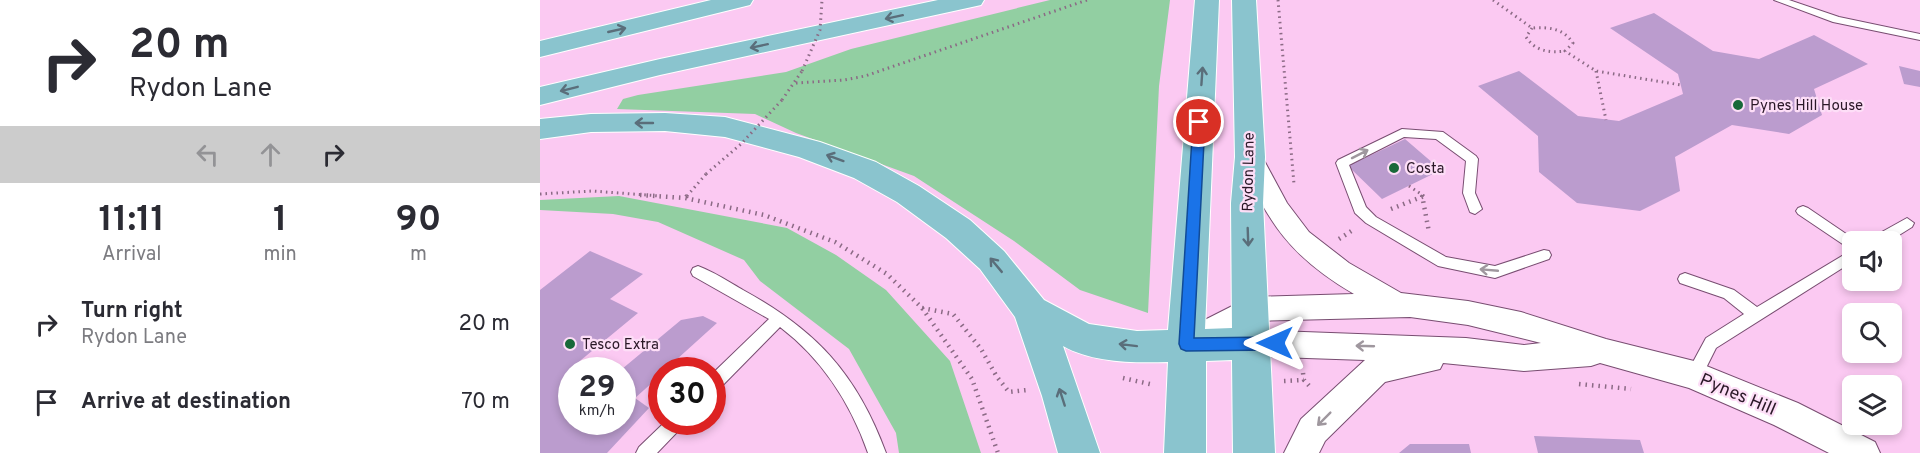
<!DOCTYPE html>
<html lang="en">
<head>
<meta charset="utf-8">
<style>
	:root { --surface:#fff; --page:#f2f2f3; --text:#2b2b33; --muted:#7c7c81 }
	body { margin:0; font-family:Overpass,sans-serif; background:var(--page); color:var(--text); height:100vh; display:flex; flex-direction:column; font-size:22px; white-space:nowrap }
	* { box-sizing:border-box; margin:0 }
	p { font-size:20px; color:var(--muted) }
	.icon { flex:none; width:33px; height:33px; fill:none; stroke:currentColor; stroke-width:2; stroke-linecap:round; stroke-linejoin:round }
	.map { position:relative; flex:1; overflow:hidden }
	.sheet { display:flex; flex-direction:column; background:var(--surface); width:540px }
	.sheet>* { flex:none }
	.top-card { background:#fff; color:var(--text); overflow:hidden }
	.controls { position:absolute; left:1302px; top:231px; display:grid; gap:12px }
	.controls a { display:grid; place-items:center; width:60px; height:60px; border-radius:9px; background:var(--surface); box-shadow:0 3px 9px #0003; font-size:30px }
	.speed { position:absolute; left:18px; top:357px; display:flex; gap:12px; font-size:30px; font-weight:700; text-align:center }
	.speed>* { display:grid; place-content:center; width:78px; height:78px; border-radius:50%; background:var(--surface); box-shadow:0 3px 9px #0003; line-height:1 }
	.speed small { font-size:15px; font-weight:400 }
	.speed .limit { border:9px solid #d22; background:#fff; color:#111 }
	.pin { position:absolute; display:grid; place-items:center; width:51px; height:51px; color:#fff; margin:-26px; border:3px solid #fff; border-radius:50%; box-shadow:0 2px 6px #0007 }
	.me { position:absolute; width:66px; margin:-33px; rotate:270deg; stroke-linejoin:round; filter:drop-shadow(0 0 4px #0008) }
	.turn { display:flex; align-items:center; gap:21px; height:126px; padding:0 30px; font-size:27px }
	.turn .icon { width:78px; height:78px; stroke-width:2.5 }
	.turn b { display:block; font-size:42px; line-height:51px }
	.lanes { display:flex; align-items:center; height:57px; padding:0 30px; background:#0003; justify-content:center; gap:30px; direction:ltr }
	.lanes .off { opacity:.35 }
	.eta { display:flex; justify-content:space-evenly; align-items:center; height:102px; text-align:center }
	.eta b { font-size:36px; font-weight:700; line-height:42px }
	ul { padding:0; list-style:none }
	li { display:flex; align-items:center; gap:18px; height:78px; padding:0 30px }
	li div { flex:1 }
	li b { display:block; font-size:22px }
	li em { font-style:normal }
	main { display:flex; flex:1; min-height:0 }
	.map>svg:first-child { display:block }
</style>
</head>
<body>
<main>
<section class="sheet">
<div class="top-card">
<div class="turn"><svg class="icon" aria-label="right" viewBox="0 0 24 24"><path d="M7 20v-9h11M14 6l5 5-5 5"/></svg><div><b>20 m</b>Rydon Lane</div></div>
<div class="lanes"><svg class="icon off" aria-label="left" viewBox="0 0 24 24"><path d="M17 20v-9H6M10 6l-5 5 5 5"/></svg><svg class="icon off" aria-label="ahead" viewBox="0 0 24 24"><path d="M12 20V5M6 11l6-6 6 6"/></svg><svg class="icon" aria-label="right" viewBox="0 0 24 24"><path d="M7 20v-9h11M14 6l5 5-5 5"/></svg></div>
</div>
<div class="eta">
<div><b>11:11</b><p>Arrival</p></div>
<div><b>1</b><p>min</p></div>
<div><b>90</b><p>m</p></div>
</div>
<ul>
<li><svg class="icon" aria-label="right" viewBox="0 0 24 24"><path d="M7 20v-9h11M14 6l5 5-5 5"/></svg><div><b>Turn right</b><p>Rydon Lane</p></div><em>20 m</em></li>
<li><svg class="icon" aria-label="arrive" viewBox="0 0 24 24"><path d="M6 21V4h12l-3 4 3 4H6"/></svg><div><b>Arrive at destination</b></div><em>70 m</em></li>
</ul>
</section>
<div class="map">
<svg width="1380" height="453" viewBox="0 0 1380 453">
	<rect width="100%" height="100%" fill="#fbc9f2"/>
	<path fill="#92cfa2" d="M 510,0 L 630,0 L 619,86 L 608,313 L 540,290 L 474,241 L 374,176 L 256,133 L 215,114 L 77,109 L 83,99 L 98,95 L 246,72 L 311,49 Z
		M 79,196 L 247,228 L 296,255 L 346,290 L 410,361 L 441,453 L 359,453 L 356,433 L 309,349 L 220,281 L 204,260 L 118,222 L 73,214 L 0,210 L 0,200 Z"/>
	<path fill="#bb9cce" d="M 1114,13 L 1173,51 L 1219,59 L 1274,35 L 1328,64 L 1274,89 L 1282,115 L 1249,134 L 1192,125 L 1135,157 L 1140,191 L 1100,211 L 1037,203 L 999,172 L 998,136 L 938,86 L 979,71 L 1038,116 L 1079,121 L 1143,94 L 1138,74 L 1070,28 Z
		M 1359,66 L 1380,71 L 1380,87 L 1364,84 Z
		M 865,139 L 901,170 L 842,199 L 808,166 Z
		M 50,251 L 103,274 L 70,299 L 98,313 L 35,365 L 45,370 L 32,370 L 32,422 L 82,422 L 82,369 L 141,320 L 163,316 L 177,323 L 125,370 L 122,370 L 122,374 L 95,398 L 109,408 L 67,453 L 0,453 L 0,290 Z
		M 994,436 L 1100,440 L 1104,453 L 998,453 Z
		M 870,444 L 929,444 L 931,453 L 859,453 Z"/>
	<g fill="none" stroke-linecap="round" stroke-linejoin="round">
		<g stroke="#784d71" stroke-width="2">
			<path id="service" d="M 1234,0 L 1249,0 L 1299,17 L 1380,34 L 1380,40 L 1293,22 Z
				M 862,129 L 903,132 L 936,156 L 938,159 L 935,193 L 942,209 L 935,214 L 930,212 L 923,193 L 926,161 L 896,139 L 864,137 L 809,165 L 826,207 L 836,217 L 906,257 L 955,266 L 1004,250 L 1009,251 L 1011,255 L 1009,259 L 955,278 L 898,266 L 826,223 L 815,213 L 796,163 L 798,160 Z
				M 1263,206 L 1268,208 L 1318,242 L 1312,242 L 1312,248 L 1307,247 L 1258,214 L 1256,211 L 1258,208 Z
				M 1367,218 L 1374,223 L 1372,227 L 1348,242 L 1329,242 L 1331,238 Z
				M 1312,250 L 1312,262 L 1176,348 L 1160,380 L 1154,382 L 1148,380 L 1146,375 L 1166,338 L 1204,314 L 1184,298 L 1140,283 L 1138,279 L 1140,275 L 1145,273 L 1194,290 L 1217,307 Z
				M 158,266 C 174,272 189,282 203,290 C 276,330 317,374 346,453 L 328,453 C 311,404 282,359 240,327 L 178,390 L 172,392 L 172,374 L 229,319 L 153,276 L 151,272 L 153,268 Z
				M 125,422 L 144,422 L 142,427 L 117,453 L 96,453 L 99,447 Z"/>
		</g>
		<g stroke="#784d71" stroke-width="2">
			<path id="minor" d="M 710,149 L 719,151 L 747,203 L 769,232 L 809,263 L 861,293 L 928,301 L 981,312 L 1066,339 L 1154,361 L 1258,403 L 1335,442 L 1340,453 L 1289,453 L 1234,425 L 1149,388 L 1060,363 L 1051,366 L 984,371 L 903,363 L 900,369 L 845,382 L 785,441 L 779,453 L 744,453 L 761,419 L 825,360 L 711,356 L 700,352 L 696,343 L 700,334 L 711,330 L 926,338 L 984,345 L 1001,343 L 928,325 L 870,317 L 714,321 L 657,353 L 646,357 L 635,353 L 631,344 L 635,335 L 710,297 L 814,294 C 748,255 730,224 698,157 L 701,151 Z"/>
		</g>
		<g stroke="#fff" stroke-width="2">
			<path id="primary" d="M 171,0 L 213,0 L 210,5 L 0,57 L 0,41 Z
				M 398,0 L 444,0 L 441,5 L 432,7 L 120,75 L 0,105 L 0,87 L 120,59 Z
				M 655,0 L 679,0 L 665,329 L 692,328 L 691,203 L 695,157 L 692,0 L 716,0 L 725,157 L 723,203 L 735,453 L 693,453 L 692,360 L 666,361 L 666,453 L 624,453 L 628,362 C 594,363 553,363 523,346 L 560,453 L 518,453 L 502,396 L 475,317 L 440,269 L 406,238 L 357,202 L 314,178 L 259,157 L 185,137 L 125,131 L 51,132 L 0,139 L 0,119 L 51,114 L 125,113 L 185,117 L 280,142 L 336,162 L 379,186 L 430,220 L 464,251 L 504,300 L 549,324 L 597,331 L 628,330 Z"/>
		</g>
		<path stroke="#8b6a85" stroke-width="3" stroke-dasharray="1.5 4" stroke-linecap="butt" d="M 738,0 L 754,184
			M 953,0 L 992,28 C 1009,27 1023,28 1033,43 L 1025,51 L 1056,71 L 1141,85
			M 992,28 L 986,37 C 995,51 1009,53 1025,51
			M 1056,71 L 1066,120
			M 256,83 L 304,80 L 325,76 L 547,0
			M 242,100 L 262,71
			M 869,186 L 884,196
			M 0,194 L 52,191 L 120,196
			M 147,196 L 166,174"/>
		<path stroke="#8b6a85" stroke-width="4.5" stroke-dasharray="1.5 5" stroke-linecap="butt" d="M 100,195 L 145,198 L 224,215 L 295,242 L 347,274 L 382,308 L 432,379 L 458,453
			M 882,195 L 889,232
			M 146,197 L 148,195
			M 851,209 L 884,196
			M 799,239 L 813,230
			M 382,308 L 413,314 L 441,349 L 457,377 L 469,392 L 487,390
			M 763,373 L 764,380 L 772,389
			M 583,378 L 614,385
			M 744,381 L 764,380
			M 1039,384 L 1091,389"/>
		<use href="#service" fill="#fff" fill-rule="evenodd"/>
		<use href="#minor" fill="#fff" fill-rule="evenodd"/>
		<use href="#primary" fill="#8ac4ce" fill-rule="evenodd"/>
		<path stroke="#8b6a85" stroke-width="3" stroke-dasharray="1.5 4" stroke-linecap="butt" d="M 262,71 L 280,30 L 282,0
			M 166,174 L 201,144 L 242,100"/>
	</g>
	<defs><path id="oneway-shaft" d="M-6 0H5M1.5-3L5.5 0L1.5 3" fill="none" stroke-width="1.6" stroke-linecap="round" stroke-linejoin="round" transform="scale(1.5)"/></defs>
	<g stroke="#5a6e7a">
		<use href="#oneway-shaft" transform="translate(354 17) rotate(168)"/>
		<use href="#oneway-shaft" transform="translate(77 30) rotate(-13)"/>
		<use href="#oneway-shaft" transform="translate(219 46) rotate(168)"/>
		<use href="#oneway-shaft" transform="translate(662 76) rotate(-86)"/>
		<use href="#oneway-shaft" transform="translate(29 89) rotate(166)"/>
		<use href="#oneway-shaft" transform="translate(104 123) rotate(180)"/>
		<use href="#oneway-shaft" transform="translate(295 158) rotate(-160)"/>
		<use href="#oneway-shaft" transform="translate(708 237) rotate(88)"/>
		<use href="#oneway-shaft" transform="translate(456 265) rotate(-130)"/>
		<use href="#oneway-shaft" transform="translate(588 345) rotate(-173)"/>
		<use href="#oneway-shaft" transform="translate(522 397) rotate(-108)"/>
	</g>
	<g stroke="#9f979e">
		<use href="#oneway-shaft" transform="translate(820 154) rotate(-27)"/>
		<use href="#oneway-shaft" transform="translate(949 270) rotate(-175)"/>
		<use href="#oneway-shaft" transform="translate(825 346) rotate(-178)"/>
		<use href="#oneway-shaft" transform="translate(784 419) rotate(135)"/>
	</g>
	<path fill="#1a73e8" stroke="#114b97" stroke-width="1.5" d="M 659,119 L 665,122 L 654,338 L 735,337 L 740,339 L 742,343 L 740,348 L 735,350 L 646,351 L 641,349 L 639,344 L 653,122 Z"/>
	<g fill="#186939" stroke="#fddef7" stroke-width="2">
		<circle cx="1198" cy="105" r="6"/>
		<circle cx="854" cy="168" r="6"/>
		<circle cx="30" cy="344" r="6"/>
	</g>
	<g text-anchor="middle" stroke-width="4.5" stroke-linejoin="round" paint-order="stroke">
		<g font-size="15" fill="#2a1827" stroke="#fddef7" text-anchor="start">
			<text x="1210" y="110">Pynes Hill House</text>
			<text x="866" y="173">Costa</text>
			<text x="42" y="349">Tesco Extra</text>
		</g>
		<g font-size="15" fill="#2a1827" stroke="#fddef7">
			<text transform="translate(708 172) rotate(-89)" y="5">Rydon Lane</text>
		</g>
		<g font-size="18" fill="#2a1827" stroke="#fddef7">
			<text transform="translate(1198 394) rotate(23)" y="6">Pynes Hill</text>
		</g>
	</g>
</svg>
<div class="controls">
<a><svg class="icon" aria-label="sound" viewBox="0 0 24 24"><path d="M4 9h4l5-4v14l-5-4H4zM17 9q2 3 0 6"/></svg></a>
<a><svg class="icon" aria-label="search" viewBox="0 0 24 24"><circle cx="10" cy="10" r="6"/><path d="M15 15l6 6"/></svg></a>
<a><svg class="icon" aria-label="layers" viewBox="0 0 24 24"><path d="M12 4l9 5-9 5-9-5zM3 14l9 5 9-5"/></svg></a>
</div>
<div class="speed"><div>29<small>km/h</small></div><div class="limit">30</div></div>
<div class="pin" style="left:659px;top:122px;background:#d93025"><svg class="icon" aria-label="arrive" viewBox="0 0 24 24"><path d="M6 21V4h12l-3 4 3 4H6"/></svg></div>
<svg class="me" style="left:735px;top:343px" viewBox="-20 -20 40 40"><path d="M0-17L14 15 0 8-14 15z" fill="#1a73e8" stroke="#fff" stroke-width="4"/></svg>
</div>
</main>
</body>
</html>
